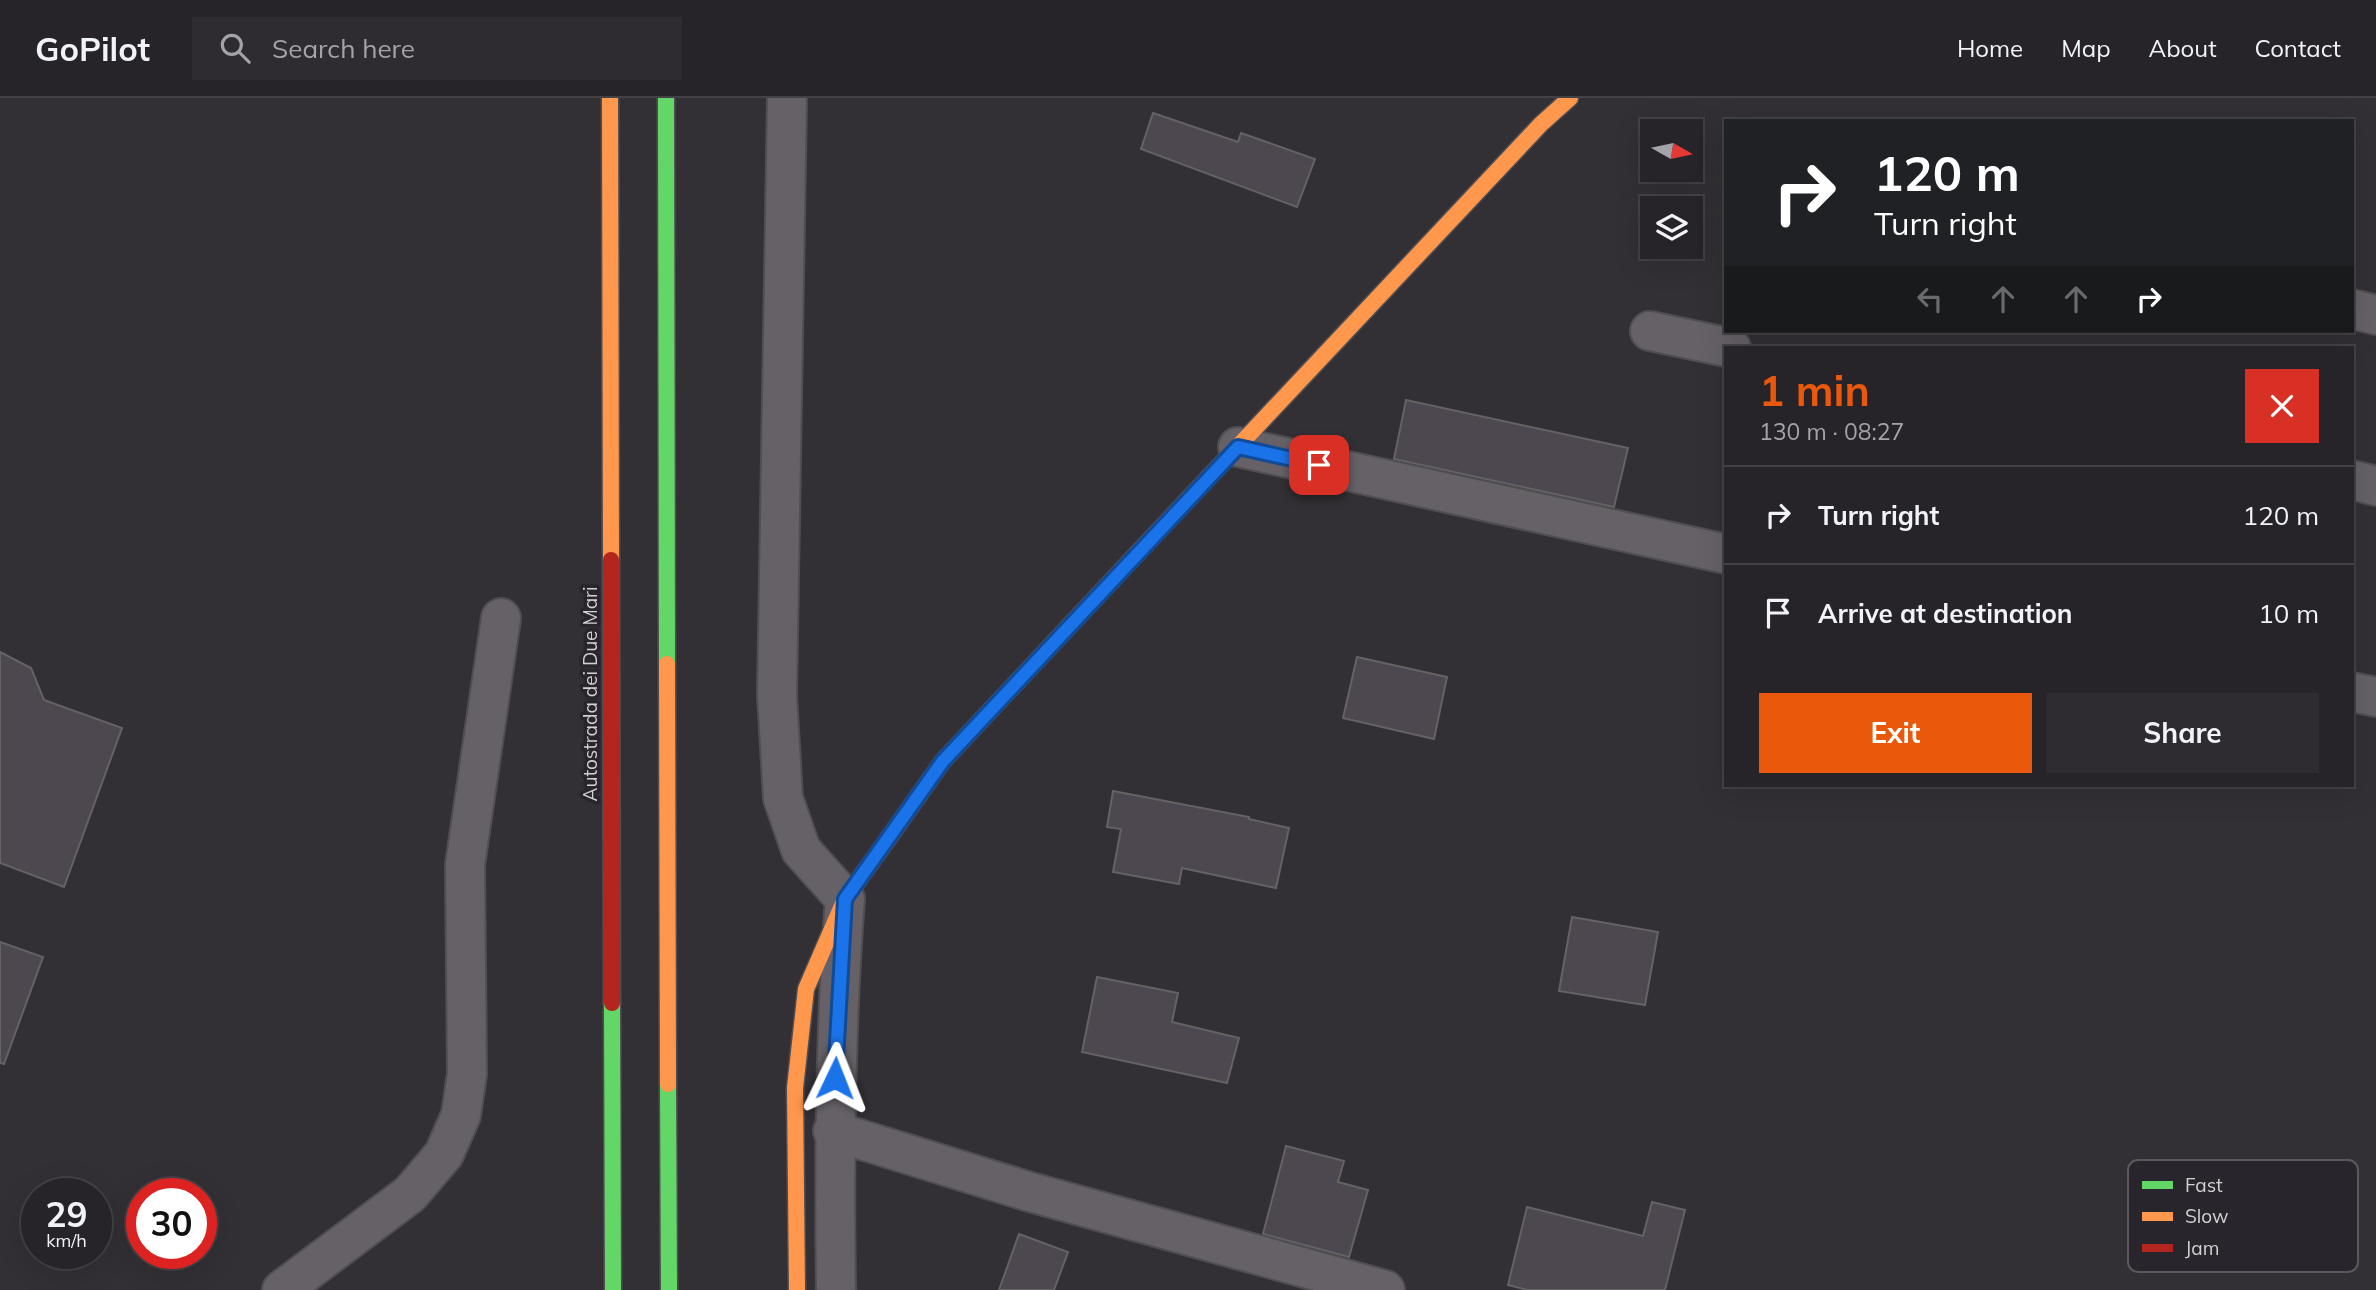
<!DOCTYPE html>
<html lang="en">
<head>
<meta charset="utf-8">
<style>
	:root { --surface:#262428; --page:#2e2c30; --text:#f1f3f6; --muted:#a4a4a8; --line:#424145; --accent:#ea580c }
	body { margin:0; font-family:Mulish,sans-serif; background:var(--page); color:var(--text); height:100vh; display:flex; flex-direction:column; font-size:26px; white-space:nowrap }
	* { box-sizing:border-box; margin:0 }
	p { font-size:23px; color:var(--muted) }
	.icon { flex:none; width:38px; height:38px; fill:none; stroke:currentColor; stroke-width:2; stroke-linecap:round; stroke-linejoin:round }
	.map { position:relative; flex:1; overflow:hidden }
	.side { position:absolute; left:1724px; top:248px; width:630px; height:441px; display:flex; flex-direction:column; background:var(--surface); border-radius:0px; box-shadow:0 7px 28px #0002,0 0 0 2px var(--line) }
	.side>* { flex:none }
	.banner { position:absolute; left:1724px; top:21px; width:630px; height:214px; border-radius:0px; box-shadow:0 7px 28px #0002,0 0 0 2px var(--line); background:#202124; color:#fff; overflow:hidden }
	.needle { width:46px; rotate:99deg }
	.fabs { position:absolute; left:1640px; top:21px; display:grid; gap:14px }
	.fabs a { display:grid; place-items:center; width:63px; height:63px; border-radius:0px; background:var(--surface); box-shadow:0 7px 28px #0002,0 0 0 2px var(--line); font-size:35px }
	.speed { position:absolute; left:21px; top:1080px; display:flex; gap:14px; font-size:35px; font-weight:700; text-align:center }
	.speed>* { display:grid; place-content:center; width:91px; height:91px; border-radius:50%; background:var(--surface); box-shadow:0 7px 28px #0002,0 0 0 2px var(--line); line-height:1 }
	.speed small { font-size:18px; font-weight:400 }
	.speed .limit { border:10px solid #d22; background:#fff; color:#111 }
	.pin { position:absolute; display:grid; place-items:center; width:60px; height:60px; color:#fff; margin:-30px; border-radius:14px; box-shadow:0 4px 10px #0006 }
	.me { position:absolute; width:77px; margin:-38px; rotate:2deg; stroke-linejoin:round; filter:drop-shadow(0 0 5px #0008) }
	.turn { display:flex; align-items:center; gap:24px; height:147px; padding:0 35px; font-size:32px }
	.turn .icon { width:91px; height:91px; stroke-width:2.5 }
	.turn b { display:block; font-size:49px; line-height:60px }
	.lanes { display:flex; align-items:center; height:66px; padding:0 35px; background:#0003; justify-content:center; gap:35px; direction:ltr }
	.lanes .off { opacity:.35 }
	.round { display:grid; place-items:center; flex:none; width:74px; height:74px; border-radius:0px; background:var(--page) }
	.overview { display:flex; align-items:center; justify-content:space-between; height:119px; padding:0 35px }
	h1 { font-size:42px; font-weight:700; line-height:52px; color:var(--accent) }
	.primary-button { display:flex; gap:14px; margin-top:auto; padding:14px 35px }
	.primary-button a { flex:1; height:80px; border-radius:0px; background:var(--accent); color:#fff; font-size:28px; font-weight:700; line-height:80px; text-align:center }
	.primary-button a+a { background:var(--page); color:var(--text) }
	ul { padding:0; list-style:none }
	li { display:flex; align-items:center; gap:21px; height:98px; padding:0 35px; border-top:2px solid var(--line) }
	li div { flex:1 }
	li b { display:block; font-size:26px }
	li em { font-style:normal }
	header { display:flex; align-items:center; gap:42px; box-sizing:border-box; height:98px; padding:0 35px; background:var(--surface); border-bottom:2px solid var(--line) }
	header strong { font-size:33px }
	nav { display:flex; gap:38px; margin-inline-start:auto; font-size:24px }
	.search { width:490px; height:63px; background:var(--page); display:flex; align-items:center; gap:18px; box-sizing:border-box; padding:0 24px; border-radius:0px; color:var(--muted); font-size:26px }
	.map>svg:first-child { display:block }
</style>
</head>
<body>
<header>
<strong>GoPilot</strong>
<div class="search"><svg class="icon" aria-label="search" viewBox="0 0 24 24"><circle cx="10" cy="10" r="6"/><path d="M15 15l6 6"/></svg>Search here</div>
<nav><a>Home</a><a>Map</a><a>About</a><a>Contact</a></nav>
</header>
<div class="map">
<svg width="2376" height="1192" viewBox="0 0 2376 1192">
	<rect width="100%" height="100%" fill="#333035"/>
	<path fill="#4d4750" stroke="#646265" stroke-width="2" d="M 1153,15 L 1238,44 L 1241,35 L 1315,61 L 1297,109 L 1141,51 Z
		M 1406,302 L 1628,350 L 1614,409 L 1394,361 Z
		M 0,554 L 31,570 L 44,602 L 122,630 L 64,789 L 0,765 Z
		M 1357,559 L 1447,579 L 1434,641 L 1343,620 Z
		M 1113,693 L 1249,719 L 1249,721 L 1289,730 L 1276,790 L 1182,770 L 1179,786 L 1113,774 L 1121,731 L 1107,729 Z
		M 1572,819 L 1658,834 L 1645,907 L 1559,893 Z
		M 0,844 L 43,859 L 4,966 L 0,965 Z
		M 1097,879 L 1178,895 L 1172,924 L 1239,940 L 1227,985 L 1082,954 Z
		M 1286,1048 L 1344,1063 L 1338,1084 L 1368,1092 L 1349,1159 L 1263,1136 Z
		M 1652,1104 L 1685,1112 L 1665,1192 L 1528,1192 L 1508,1187 L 1527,1109 L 1643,1138 Z
		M 1019,1136 L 1068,1154 L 1054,1192 L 999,1192 Z"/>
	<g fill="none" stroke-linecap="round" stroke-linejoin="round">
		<g stroke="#504e51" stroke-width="42">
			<path id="street" d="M 787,0 L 777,597 L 783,700 L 801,752 L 845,801 C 835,932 834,1061 836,1192
				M 2352,211 L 2376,217
				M 1650,233 L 1731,250
				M 1238,349 L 1726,456
				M 2352,382 L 2376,388
				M 2352,594 L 2376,599
				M 833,1033 L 1030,1094 L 1385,1192
				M 282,1192 L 410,1096 L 444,1056 L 461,1017 L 467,976 L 465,767 L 501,520"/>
		</g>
		<g stroke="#504e51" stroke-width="19">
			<path id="fast" d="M 666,0 L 667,566
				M 612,905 L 613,1192
				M 668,986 L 669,1192"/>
		</g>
		<g stroke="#504e51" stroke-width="19">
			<path id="slow" d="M 610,0 L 611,462
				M 1135,458 L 1541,26 L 1570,0
				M 667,566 L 668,986
				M 797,1192 L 795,990 L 806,891 L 845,801 L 888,741"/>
		</g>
		<g stroke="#504e51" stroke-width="19">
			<path id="jam" d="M 611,462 L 612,905
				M 888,741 L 943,663 L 1135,458"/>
		</g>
		<use href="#street" stroke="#656167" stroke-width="38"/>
		<use href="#fast" stroke="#63d668" stroke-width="16"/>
		<use href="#slow" stroke="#ff974d" stroke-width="16"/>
		<use href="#jam" stroke="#b3261e" stroke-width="16"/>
	</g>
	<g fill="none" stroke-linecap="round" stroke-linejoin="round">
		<g stroke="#114b97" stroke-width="18">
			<path id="route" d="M 835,980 L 845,801 L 943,663 L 1238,349 L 1319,367"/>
		</g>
		<use href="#route" stroke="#1a73e8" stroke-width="12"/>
	</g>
	<g text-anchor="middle" stroke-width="7" stroke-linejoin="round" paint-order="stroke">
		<g font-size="19" fill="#d3d0d4" stroke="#29252c">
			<text transform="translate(590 596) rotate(-90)" y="7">Autostrada dei Due Mari</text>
		</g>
	</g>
	<rect x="2128" y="1062" width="230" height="112" rx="10" fill="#29252c" stroke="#5c585e" stroke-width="2"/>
	<rect x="2142" y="1083" width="31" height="8" fill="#63d668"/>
	<rect x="2142" y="1114" width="31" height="9" fill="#ff974d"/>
	<rect x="2142" y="1146" width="31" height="8" fill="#b3261e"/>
	<g font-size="19" fill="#d3d0d4">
		<text x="2185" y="1094">Fast</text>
		<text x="2185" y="1125">Slow</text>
		<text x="2185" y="1157">Jam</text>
	</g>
</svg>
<div class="fabs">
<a><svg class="needle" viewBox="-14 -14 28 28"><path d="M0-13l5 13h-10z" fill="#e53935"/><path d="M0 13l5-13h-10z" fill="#a4a4a8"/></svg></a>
<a><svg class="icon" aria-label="layers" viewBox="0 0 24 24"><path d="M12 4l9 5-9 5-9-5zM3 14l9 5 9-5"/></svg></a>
</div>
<div class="speed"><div>29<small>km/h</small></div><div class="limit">30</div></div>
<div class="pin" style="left:1319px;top:367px;background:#d93025"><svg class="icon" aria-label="arrive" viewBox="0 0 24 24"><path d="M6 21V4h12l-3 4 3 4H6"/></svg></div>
<svg class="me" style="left:835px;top:980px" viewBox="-20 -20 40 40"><path d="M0-17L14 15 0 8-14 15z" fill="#1a73e8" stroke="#fff" stroke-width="4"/></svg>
<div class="banner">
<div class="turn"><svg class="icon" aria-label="right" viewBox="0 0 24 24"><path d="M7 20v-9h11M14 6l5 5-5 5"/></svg><div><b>120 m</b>Turn right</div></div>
<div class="lanes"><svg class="icon off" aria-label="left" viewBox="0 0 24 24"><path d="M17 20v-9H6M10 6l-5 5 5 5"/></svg><svg class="icon off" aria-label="ahead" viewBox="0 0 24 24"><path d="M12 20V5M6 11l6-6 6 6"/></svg><svg class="icon off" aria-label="ahead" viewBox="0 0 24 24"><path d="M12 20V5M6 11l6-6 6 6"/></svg><svg class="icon" aria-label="right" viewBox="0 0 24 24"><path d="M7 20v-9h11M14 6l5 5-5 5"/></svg></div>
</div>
<section class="side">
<div class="overview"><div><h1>1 min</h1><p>130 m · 08:27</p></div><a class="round" style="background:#d93025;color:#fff"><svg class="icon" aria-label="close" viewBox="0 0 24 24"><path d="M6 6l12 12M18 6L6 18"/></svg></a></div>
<ul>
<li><svg class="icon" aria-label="right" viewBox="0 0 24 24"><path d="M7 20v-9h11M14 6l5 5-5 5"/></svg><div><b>Turn right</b></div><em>120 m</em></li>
<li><svg class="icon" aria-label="arrive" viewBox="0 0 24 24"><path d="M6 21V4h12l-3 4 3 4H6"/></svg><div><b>Arrive at destination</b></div><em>10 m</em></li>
</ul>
<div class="primary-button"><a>Exit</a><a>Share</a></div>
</section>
</div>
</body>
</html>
